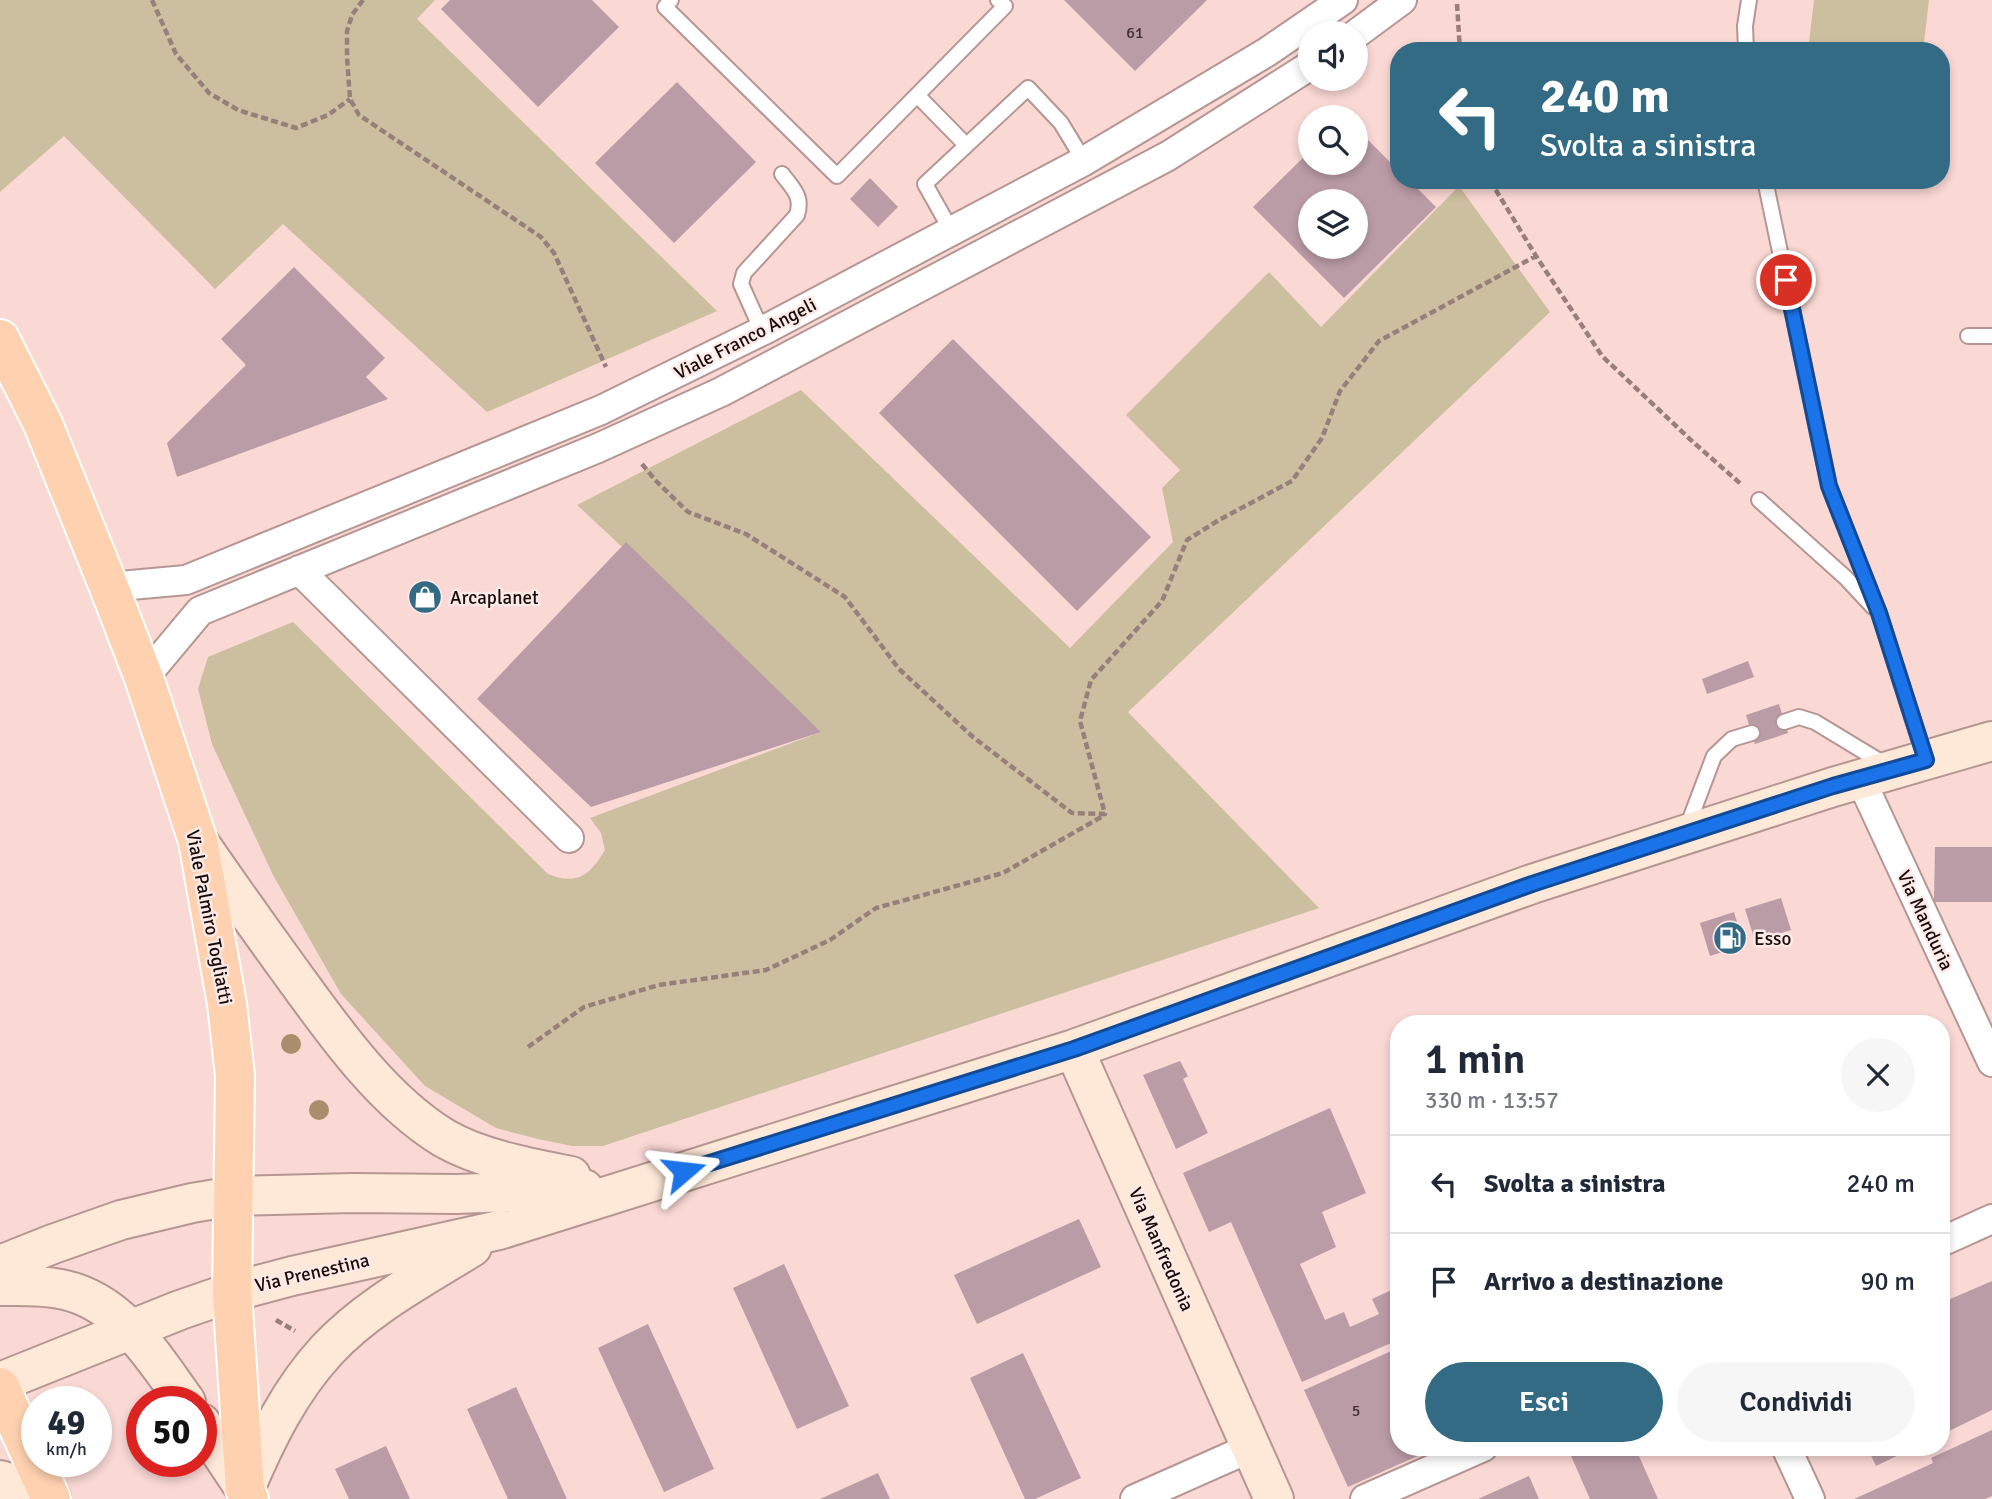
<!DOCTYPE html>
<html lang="it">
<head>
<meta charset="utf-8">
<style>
	:root { --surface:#fff; --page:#f6f6f7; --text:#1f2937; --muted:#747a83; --line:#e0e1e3; --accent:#336b85 }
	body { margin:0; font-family:Signika,sans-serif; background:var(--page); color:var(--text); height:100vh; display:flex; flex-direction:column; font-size:26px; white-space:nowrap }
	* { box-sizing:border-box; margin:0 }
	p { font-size:23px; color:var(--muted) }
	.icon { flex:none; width:38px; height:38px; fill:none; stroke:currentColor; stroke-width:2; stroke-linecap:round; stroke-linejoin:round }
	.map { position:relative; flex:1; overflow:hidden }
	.side { position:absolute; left:1390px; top:1015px; width:560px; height:441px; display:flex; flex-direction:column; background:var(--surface); border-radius:28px; box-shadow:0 4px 10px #0003 }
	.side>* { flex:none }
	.guide { position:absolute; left:1390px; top:42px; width:560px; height:147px; border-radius:28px; box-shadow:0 4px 10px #0003; background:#336b85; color:#fff; overflow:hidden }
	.fabs { position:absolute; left:1298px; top:21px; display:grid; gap:14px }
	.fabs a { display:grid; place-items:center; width:70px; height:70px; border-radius:50%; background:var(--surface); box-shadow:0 4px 10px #0003; font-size:35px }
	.speed { position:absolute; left:21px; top:1386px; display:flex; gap:14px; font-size:35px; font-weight:700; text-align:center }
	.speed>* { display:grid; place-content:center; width:91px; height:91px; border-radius:50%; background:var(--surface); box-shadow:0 4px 10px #0003; line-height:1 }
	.speed small { font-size:18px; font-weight:400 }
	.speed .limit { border:10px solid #d22; background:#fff; color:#111 }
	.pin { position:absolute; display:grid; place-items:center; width:60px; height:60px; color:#fff; margin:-30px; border:4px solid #fff; border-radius:50%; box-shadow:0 2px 7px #0007 }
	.me { position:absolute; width:77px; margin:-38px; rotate:73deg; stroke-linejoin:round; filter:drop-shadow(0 0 5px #0008) }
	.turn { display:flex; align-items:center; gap:24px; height:147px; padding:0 35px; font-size:32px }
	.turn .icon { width:91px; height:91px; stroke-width:2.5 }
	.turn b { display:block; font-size:49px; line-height:60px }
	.round { display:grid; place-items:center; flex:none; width:74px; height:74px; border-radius:37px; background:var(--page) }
	.summary { display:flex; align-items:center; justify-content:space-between; height:119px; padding:0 35px }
	h1 { font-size:42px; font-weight:600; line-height:52px }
	.cta { display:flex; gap:14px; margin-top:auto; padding:14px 35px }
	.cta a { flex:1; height:80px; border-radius:42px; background:var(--accent); color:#fff; font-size:28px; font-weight:600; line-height:80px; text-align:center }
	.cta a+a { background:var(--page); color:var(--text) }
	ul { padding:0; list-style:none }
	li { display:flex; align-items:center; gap:21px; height:98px; padding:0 35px; border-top:2px solid var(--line) }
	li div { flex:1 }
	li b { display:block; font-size:26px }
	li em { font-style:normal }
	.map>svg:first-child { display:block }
</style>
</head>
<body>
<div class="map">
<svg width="1992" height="1499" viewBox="0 0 1992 1499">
	<rect width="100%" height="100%" fill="#fad8d4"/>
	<path fill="#ccbf9f" d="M 0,0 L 435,0 L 417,19 L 717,311 L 487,412 L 283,224 L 215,289 L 64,136 L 0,192 Z
		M 1814,0 L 1929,0 L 1923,51 L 1808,51 Z
		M 1459,186 L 1550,312 L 1128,712 L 1319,908 L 603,1146 L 572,1146 L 538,1139 L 496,1128 L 425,1086 L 341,994 L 273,875 L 212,744 L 198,689 L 208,657 L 293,622 L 548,874 C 577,886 590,875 605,850 L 601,833 L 590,818 L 821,732 L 577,505 L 801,390 L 1070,648 L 1173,542 L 1162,488 L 1180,470 L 1126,415 L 1269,272 L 1321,327 Z"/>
	<path fill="#ba9ca6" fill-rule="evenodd" d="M 450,0 L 592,0 L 619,27 L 538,107 L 441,9 Z
		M 1064,0 L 1207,0 L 1135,71 Z
		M 677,82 L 756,162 L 674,243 L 595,163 Z
		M 1356,128 L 1398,170 L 1398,180 L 1409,180 L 1436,207 L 1344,298 L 1253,207 L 1311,150 L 1311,163 L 1356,163 ZM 1311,201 L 1356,201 L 1356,247 L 1311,247 Z
		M 870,178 L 898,207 L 878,227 L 850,199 Z
		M 294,267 L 385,358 L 366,377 L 388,399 L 177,477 L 167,443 L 246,365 L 221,339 Z
		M 953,339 L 1151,537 L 1077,611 L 879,413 Z
		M 626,542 L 821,732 L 591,807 L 477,699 Z
		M 1748,661 L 1754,677 L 1707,694 L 1702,679 Z
		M 1779,704 L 1788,733 L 1755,744 L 1746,715 Z
		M 1935,847 L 1992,847 L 1992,902 L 1934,902 Z
		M 1781,898 L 1791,930 L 1755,941 L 1745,909 Z
		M 1734,912 L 1744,945 L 1710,956 L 1700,923 Z
		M 1180,1061 L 1188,1076 L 1183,1079 L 1208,1133 L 1176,1149 L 1143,1075 Z
		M 1330,1108 L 1366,1193 L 1322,1212 L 1336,1247 L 1300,1264 L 1325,1320 L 1344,1312 L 1350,1327 L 1379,1314 L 1372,1299 L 1398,1287 L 1398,1340 L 1302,1382 L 1231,1222 L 1209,1232 L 1183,1173 Z
		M 1079,1219 L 1101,1267 L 977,1324 L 954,1275 Z
		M 784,1264 L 849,1406 L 797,1429 L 733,1288 Z
		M 1992,1281 L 1992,1410 L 1941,1435 L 1941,1303 Z
		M 648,1324 L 714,1469 L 664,1492 L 598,1348 Z
		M 1398,1348 L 1398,1447 L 1438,1447 L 1348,1487 L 1304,1390 Z
		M 1023,1353 L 1081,1478 L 1035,1499 L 1025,1499 L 970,1378 Z
		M 516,1387 L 567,1499 L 508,1499 L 467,1409 Z
		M 1992,1430 L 1992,1496 L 1985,1499 L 1854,1499 L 1933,1463 L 1931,1458 Z
		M 386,1446 L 410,1499 L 349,1499 L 335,1469 Z
		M 1573,1447 L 1635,1447 L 1658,1499 L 1590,1499 L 1568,1449 Z
		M 1867,1447 L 1915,1447 L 1876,1466 Z
		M 878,1473 L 890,1499 L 820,1499 Z
		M 1529,1476 L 1539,1499 L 1478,1499 Z"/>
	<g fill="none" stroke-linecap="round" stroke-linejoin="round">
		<g stroke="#b59692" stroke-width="18">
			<path id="lane" d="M 671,0 L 665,7 L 837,176 L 1005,6 L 998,0
				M 1746,51 L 1745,26 L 1749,0
				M 917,95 L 966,145
				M 1765,180 L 1829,486 L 1879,613 L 1925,758
				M 952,232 L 925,184 L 1028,88 L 1061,123 L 1084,161
				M 762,331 L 741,284 L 744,273 L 797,215 C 803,196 793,189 782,174
				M 1968,336 L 1992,336
				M 1759,500 L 1846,578 L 1873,607
				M 1784,722 L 1799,717 L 1815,722 L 1886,765
				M 1686,830 L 1714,756 L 1732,739 L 1752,733"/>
		</g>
		<g stroke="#b59692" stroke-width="32">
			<path id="street" d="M 1356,34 L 1402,0
				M 299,570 L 569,838
				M 109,587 L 186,580 L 601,410 L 762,331 L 1084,161 L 1267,52 L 1343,0
				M 144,678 L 200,611 L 598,448 L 721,392 L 1168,156 L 1311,65
				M 1860,778 L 1992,1062
				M 1941,1242 L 1992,1219
				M 1786,1447 L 1810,1499
				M 1135,1499 L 1250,1448
				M 1365,1499 L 1483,1447"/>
		</g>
		<g stroke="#b59692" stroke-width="42">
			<path id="secondary" d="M 198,841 C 229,886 261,931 293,975 C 335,1033 383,1101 444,1138 C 480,1159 531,1168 571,1176
				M 1074,1049 L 1274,1499
				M 0,1265 L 53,1244 L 121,1220 L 192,1203 L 234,1196 L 353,1193 L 456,1194 L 584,1189
				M 0,1286 C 22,1286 44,1285 65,1290 C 122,1303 154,1358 186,1402
				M 0,1382 L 180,1310 L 232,1292 L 292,1276 L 499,1230 L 1074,1049 L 1532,884 L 1833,787 L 1992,741
				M 201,1423 L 245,1489
				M 0,1480 L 26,1487 L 51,1498
				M 245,1489 C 266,1439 290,1390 327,1350 C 367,1307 422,1278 472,1247"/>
		</g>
		<g stroke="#fff" stroke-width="42">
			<path id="primary" d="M 0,339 L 43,424 L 109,587 L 144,678 L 198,841 L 227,1004 L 235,1076 L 232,1292 L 245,1489 L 249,1499
				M 0,1387 L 51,1499"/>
		</g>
		<path stroke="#977f7c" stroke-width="4.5" stroke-dasharray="7 3.5" stroke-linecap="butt" d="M 152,0 L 176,54 L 209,93 L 238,110 L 296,128 L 328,115 L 350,99
			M 363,0 L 352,15 L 347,31 L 347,57 L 350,99 L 359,115 L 541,237 L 554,253 L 606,367
			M 1457,4 L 1460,51
			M 1492,180 L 1494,187 L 1536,256 L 1602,356 L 1693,442 L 1742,485
			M 642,464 L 656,481 L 688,512 L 746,534 L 845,597 L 899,669 L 973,737 L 1072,813 L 1105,814 L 1080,721 L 1091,680 L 1162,601 L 1187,540 L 1219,520 L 1292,481 L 1322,438 L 1340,391 L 1379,341 L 1536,256
			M 528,1047 L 584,1007 L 659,985 L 766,970 L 830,940 L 876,908 L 1003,873 L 1103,816
			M 276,1320 L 295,1331"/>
		<use href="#lane" stroke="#fff" stroke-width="14"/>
		<use href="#street" stroke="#fff" stroke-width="28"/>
		<use href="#secondary" stroke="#fee8d8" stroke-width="38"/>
		<use href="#primary" stroke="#fed2b1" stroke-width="38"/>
	</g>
	<g fill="#a88e6c">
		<circle cx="291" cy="1044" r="10"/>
		<circle cx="319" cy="1110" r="10"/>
	</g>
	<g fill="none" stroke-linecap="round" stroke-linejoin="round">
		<g stroke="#114b97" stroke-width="18">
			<path id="route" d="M 684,1171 L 1074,1049 L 1532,884 L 1833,786 L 1926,760 L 1879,613 L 1829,486 L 1786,280"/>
		</g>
		<use href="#route" stroke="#1a73e8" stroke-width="12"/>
	</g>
	<defs>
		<g id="shop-disc" transform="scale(1.75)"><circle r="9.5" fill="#336b85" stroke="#fde9e6"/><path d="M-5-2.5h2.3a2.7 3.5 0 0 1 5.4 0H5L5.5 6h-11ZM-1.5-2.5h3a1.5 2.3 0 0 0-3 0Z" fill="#fff"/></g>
		<g id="fuel-disc" transform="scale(1.75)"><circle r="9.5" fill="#336b85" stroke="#fde9e6"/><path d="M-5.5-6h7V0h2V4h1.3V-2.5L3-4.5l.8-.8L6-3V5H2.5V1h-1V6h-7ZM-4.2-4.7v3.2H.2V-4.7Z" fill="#fff"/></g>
	</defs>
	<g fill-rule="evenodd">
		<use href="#shop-disc" x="425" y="597"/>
		<use href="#fuel-disc" x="1730" y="938"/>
	</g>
	<g text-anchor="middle" stroke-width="5" stroke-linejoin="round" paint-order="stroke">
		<g font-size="16" fill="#3f2f31">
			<text x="1135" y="38">61</text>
			<text x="1356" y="1416">5</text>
		</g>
		<g font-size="19" fill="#160b0a" stroke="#fde9e6">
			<text transform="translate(745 338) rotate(-27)" y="7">Viale Franco Angeli</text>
			<text transform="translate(210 917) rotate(79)" y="7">Viale Palmiro Togliatti</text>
			<text transform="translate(1926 920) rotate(65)" y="7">Via Manduria</text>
			<text transform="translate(1162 1249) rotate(66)" y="7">Via Manfredonia</text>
			<text transform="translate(312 1272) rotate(-13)" y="7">Via Prenestina</text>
		</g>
		<g font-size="19" fill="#160b0a" stroke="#fde9e6" text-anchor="start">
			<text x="450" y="604">Arcaplanet</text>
			<text x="1754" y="945">Esso</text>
		</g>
	</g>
</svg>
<div class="fabs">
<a><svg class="icon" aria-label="sound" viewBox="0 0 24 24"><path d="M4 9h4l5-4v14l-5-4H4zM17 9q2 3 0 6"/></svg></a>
<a><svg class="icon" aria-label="search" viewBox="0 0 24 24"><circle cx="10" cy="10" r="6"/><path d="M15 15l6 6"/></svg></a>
<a><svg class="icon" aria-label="layers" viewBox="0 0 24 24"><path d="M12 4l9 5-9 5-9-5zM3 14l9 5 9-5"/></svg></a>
</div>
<div class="speed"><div>49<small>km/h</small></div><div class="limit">50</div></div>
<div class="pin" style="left:1786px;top:280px;background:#d93025"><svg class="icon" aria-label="arrive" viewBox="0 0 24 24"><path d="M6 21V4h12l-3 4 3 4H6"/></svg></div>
<svg class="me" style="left:684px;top:1171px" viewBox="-20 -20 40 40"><path d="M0-17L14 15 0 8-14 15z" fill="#1a73e8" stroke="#fff" stroke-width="4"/></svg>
<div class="guide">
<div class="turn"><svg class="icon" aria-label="left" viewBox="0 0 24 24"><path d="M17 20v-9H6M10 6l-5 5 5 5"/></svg><div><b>240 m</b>Svolta a sinistra</div></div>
</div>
<section class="side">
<div class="summary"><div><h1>1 min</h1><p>330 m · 13:57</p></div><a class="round"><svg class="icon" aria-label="close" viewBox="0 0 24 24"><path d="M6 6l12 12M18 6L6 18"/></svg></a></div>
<ul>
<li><svg class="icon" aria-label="left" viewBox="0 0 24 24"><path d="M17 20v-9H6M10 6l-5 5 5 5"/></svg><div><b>Svolta a sinistra</b></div><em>240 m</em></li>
<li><svg class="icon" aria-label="arrive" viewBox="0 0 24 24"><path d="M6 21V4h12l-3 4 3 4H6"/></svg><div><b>Arrivo a destinazione</b></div><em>90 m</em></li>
</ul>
<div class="cta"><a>Esci</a><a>Condividi</a></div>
</section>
</div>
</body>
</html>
